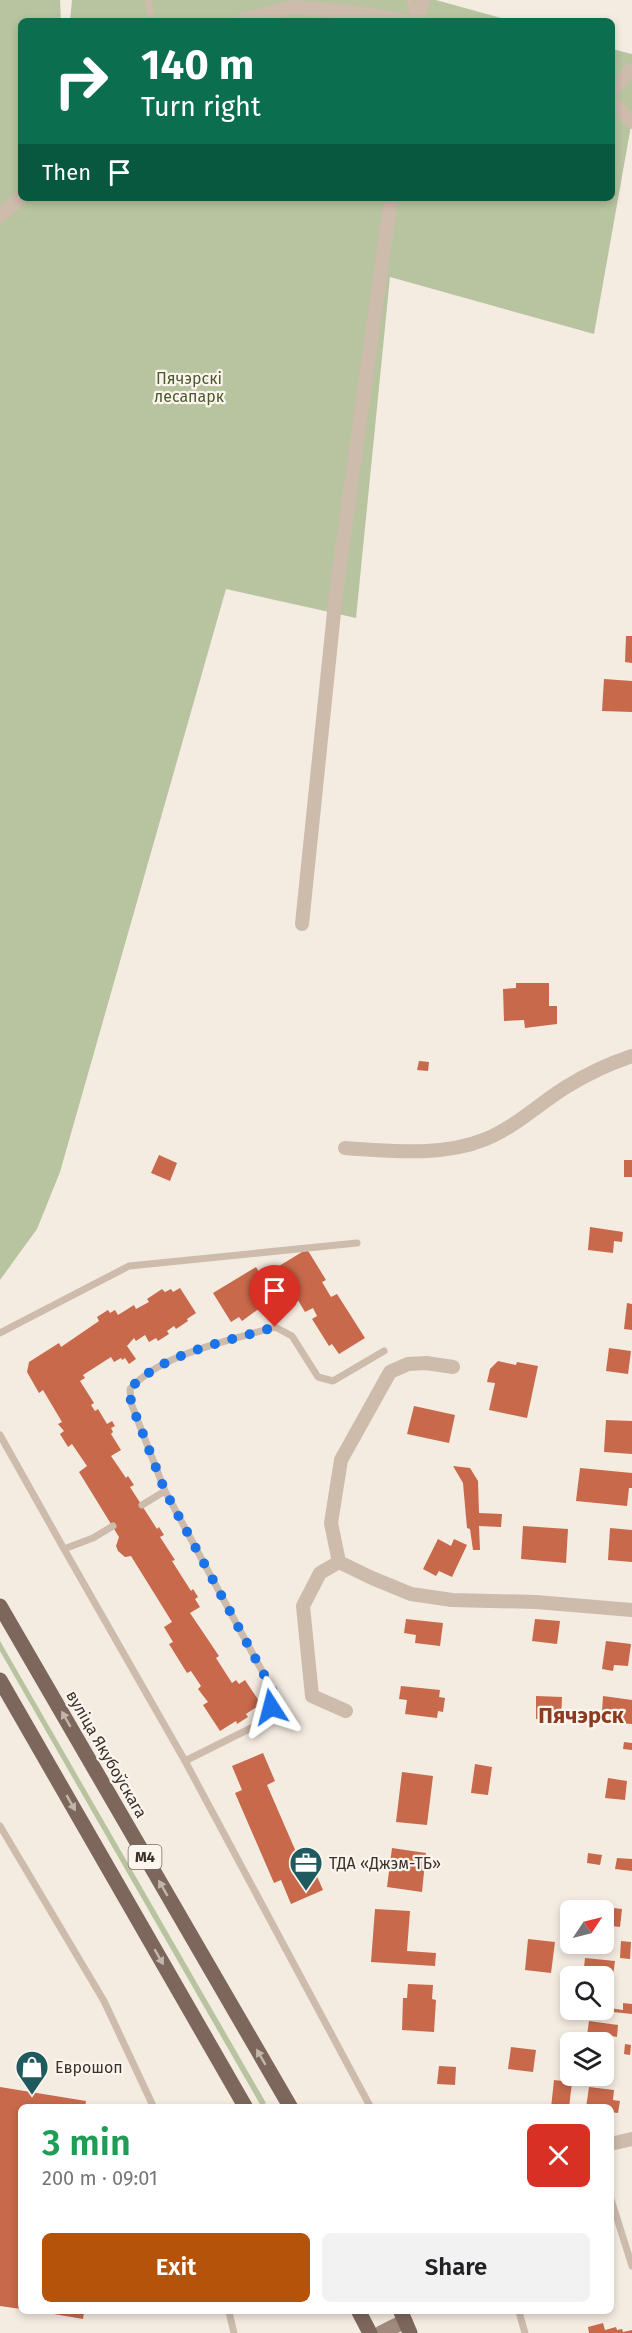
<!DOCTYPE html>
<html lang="en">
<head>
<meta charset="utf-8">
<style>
	:root { --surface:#fff; --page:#f2f2f2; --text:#202124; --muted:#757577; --accent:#b45309 }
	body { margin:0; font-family:"Fira Sans",sans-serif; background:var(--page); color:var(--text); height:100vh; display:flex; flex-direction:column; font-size:22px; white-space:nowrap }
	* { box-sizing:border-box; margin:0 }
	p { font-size:20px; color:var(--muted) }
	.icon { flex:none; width:33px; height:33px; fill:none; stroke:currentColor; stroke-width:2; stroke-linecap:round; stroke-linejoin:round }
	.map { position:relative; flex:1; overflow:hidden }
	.drawer { position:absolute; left:18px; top:2104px; width:596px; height:210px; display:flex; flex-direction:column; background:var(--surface); border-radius:9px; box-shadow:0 3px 9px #0003 }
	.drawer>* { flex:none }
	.top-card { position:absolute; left:18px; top:18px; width:597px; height:183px; border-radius:9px; box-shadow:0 3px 9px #0003; background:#0b6e4f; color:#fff; overflow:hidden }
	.needle { width:39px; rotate:55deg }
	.tools { position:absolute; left:560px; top:1900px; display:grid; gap:12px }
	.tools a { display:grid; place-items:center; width:54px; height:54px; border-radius:9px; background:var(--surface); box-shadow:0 3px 9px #0003; font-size:30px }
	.pin { position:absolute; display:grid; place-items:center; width:51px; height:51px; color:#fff; margin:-62px -26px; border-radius:50% 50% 50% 0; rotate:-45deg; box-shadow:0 0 6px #0007 }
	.pin .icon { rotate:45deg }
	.me { position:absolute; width:66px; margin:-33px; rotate:351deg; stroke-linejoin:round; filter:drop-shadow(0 0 4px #0008) }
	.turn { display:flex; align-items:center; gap:21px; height:126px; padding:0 24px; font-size:27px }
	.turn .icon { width:78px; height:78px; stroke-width:2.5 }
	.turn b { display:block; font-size:42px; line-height:51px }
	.then { display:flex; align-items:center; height:57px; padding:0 24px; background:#0003; gap:12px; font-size:22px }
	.round { display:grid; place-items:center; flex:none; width:63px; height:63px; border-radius:9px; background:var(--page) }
	.headline { display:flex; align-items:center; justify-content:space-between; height:102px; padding:0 24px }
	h1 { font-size:36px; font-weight:600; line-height:45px; color:#1e9e55 }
	.action { display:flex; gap:12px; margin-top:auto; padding:12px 24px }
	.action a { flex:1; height:69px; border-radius:9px; background:var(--accent); color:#fff; font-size:24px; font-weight:600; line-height:69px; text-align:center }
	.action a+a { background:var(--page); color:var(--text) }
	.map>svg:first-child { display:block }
</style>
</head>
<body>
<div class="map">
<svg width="632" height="2333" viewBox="0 0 632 2333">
	<rect width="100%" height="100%" fill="#f4ebe1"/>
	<path fill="#b8c4a0" d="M 0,0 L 60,0 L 61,21 L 21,21 L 21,198 L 612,198 L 612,49 L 632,54 L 632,120 L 594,334 L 390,277 L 356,618 L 226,589 L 60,1172 L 37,1229 L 0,1280 Z
		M 72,0 L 436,0 L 512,21 L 70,21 Z
		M 0,1641 L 266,2103 L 261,2106 L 0,1651 Z"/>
	<path fill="#c8694b" d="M 626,636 L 632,636 L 632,663 L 625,662 Z
		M 604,679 L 632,681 L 632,712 L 602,711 Z
		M 516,983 L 549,983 L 549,1006 L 557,1006 L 557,1024 L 525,1028 L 524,1020 L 504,1021 L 503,989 L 516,988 Z
		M 419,1061 L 429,1062 L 428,1071 L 417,1070 Z
		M 159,1155 L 177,1163 L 170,1181 L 151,1173 Z
		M 624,1160 L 632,1160 L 632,1177 L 624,1177 Z
		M 590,1227 L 623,1232 L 622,1242 L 614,1241 L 613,1253 L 588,1250 Z
		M 307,1249 L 326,1280 L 322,1282 L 331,1297 L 337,1294 L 365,1338 L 339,1354 L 332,1344 L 329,1346 L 312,1319 L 317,1316 L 313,1308 L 305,1312 L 296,1297 L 281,1306 L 275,1297 L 242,1321 L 239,1317 L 231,1322 L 213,1293 L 256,1267 L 264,1280 L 281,1269 L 279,1266 Z
		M 180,1288 L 196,1313 L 187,1319 L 188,1321 L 176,1329 L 174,1326 L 167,1331 L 169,1334 L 158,1341 L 156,1338 L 149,1342 L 145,1335 L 136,1341 L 134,1338 L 127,1346 L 136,1359 L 129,1364 L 125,1358 L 122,1360 L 121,1358 L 114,1362 L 111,1357 L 83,1375 L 85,1378 L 80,1381 L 94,1403 L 91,1405 L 95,1411 L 98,1409 L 107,1424 L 112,1421 L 115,1426 L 111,1428 L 113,1432 L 111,1434 L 121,1450 L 111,1456 L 126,1478 L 128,1476 L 134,1485 L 130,1487 L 157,1529 L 159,1527 L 164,1535 L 160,1537 L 175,1560 L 172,1561 L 191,1591 L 193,1589 L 198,1597 L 195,1599 L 200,1607 L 190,1613 L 219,1656 L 216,1658 L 232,1683 L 236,1680 L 239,1684 L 245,1680 L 261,1704 L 246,1714 L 248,1717 L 237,1724 L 236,1721 L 220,1731 L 203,1705 L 208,1702 L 198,1689 L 201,1686 L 191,1671 L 187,1673 L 169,1644 L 173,1642 L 164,1627 L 172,1622 L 131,1556 L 125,1557 L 118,1551 L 116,1546 L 119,1537 L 79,1472 L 87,1466 L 72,1444 L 68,1447 L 60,1434 L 64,1431 L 58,1424 L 62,1422 L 43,1390 L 39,1393 L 27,1372 L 29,1362 L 59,1343 L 61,1347 L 99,1321 L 97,1317 L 108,1310 L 110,1313 L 115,1310 L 118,1315 L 134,1305 L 136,1309 L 149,1302 L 147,1299 L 162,1289 L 165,1292 L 171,1289 L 173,1292 Z
		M 627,1303 L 632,1304 L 632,1330 L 624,1329 Z
		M 609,1348 L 631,1351 L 628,1374 L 606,1371 Z
		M 498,1361 L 516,1365 L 517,1362 L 538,1366 L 527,1418 L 489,1410 L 495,1383 L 487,1382 L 490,1369 Z
		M 414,1406 L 455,1415 L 449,1443 L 407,1434 Z
		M 606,1420 L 632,1421 L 632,1454 L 604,1452 Z
		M 453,1466 L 470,1468 L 478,1481 L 479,1513 L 502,1514 L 501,1527 L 479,1526 L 480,1550 L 473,1550 L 470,1529 L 467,1528 L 463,1483 Z
		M 580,1468 L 632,1473 L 632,1488 L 629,1488 L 627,1506 L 576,1501 Z
		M 523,1526 L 568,1529 L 566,1563 L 521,1559 Z
		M 610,1528 L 632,1530 L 632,1562 L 608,1560 Z
		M 438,1539 L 451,1546 L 454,1539 L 467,1545 L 452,1577 L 439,1571 L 436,1576 L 423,1569 Z
		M 406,1619 L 443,1623 L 440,1646 L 415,1643 L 416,1635 L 404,1633 Z
		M 535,1619 L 560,1621 L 557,1644 L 532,1641 Z
		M 606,1641 L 631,1644 L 628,1666 L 614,1665 L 613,1671 L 602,1669 Z
		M 401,1686 L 440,1690 L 439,1697 L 445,1698 L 443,1712 L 438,1711 L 437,1718 L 405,1714 L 407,1700 L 399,1699 Z
		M 536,1696 L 562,1697 L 561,1720 L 536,1719 Z
		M 603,1696 L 632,1700 L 632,1724 L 609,1722 L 610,1712 L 602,1712 Z
		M 624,1742 L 632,1743 L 632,1750 L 623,1749 Z
		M 263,1753 L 275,1781 L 267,1785 L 303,1868 L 312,1865 L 323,1890 L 291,1904 L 281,1880 L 274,1883 L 235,1793 L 242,1790 L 232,1766 Z
		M 475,1764 L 492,1767 L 488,1795 L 471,1793 Z
		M 402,1772 L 433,1776 L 427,1825 L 396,1822 Z
		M 608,1778 L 627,1781 L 625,1800 L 605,1798 Z
		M 392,1848 L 426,1853 L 422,1892 L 387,1887 Z
		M 588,1853 L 602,1855 L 600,1865 L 587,1863 Z
		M 617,1858 L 632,1859 L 632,1871 L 615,1869 Z
		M 588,1905 L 622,1909 L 620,1927 L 603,1925 L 603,1911 L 588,1911 Z
		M 375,1909 L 410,1911 L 407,1951 L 436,1953 L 435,1966 L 371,1962 Z
		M 528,1939 L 555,1942 L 551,1973 L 525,1970 Z
		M 621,1941 L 631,1942 L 630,1959 L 620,1958 Z
		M 585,1958 L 615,1961 L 612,1983 L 603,1982 L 603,1977 L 583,1977 Z
		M 408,1984 L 433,1985 L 432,1999 L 436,2000 L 434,2032 L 402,2030 L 403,1998 L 407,1998 Z
		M 623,2003 L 632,2004 L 632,2014 L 603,2011 L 603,2007 L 623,2010 Z
		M 589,2021 L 618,2025 L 617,2037 L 612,2036 L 611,2047 L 603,2046 L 603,2043 L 586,2043 Z
		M 625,2044 L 631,2045 L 630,2055 L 624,2054 Z
		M 511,2047 L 536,2050 L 533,2072 L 508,2069 Z
		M 439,2066 L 456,2067 L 455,2085 L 437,2084 Z
		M 554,2080 L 572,2082 L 569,2108 L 551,2108 Z
		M 0,2087 L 86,2101 L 85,2108 L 21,2108 L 21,2309 L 0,2306 Z
		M 589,2087 L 614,2090 L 613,2100 L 620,2101 L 618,2113 L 610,2112 L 610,2108 L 586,2108 Z
		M 42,2312 L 84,2312 L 83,2319 Z
		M 603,2323 L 605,2330 L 616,2327 L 617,2330 L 622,2329 L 623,2332 L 632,2330 L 632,2333 L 589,2333 L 588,2327 Z"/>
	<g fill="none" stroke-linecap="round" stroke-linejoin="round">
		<path stroke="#cdbbac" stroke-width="7" d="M 148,0 L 152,21
			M 410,0 L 414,19
			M 0,1333 L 129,1266 L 357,1243
			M 0,1435 L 64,1549
			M 142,1505 L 165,1491
			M 113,1526 L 93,1538 L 64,1549 L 185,1761 L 371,2108
			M 185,1761 L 267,1720 L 275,1695 L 165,1491 L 131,1403 L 130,1389 C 162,1353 229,1341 275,1327 L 292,1336 L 318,1377 L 333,1381 L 384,1351
			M 0,1826 L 104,2001 L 154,2108
			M 610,2196 L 632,2266
			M 229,2312 L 234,2333
			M 519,2312 L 525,2333"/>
		<path stroke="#cdbbac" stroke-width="14" d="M 239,21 L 293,7 L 351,12 L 405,21
			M 416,21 L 424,0
			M 612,91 L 632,69
			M 612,102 L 632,122
			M 0,216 L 21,197
			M 302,924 L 336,593 L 391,198
			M 345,1148 C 390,1151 442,1157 486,1139 C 515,1127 539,1104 566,1087 C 587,1074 608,1064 632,1056
			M 339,1562 L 331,1523 L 341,1460 L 390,1372 L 408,1364 L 426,1363 L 453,1367
			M 346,1711 L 312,1696 L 303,1606 L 320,1573 L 339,1562 L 372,1578 L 411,1594 L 452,1600 L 536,1602 L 632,1610
			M 610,2144 L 632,2139"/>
		<path stroke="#a18a7d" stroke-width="15" d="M 381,2333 L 405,2321"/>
		<path stroke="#7d675c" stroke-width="15" d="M 0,1606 L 291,2108
			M 0,1680 L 246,2108
			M 359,2312 L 370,2333
			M 401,2312 L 410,2333"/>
	</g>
	<defs><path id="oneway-solid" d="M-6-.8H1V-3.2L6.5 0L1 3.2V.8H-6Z" transform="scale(1.5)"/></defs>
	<g fill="#c2b5ac">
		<use href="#oneway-solid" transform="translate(66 1719) rotate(-120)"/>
		<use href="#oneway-solid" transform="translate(71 1803) rotate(60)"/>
		<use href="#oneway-solid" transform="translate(163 1888) rotate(-120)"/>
		<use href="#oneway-solid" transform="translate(159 1957) rotate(60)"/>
		<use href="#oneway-solid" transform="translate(261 2057) rotate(-120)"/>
	</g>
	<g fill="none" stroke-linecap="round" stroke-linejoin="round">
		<path stroke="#1a73e8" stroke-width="10" stroke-dasharray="0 18" d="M 271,1707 L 275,1695 L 165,1491 L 131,1403 L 130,1389 C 162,1353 229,1341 275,1327"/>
	</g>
	<defs>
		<g id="office-pin" transform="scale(1.725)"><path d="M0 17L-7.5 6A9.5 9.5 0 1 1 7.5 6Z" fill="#1f5a5e" stroke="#fbf5ee"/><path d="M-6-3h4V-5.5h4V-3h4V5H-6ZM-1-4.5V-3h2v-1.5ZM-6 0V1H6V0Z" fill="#fff"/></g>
		<g id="shop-pin" transform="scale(1.725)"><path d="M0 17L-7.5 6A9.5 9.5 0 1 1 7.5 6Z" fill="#1f5a5e" stroke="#fbf5ee"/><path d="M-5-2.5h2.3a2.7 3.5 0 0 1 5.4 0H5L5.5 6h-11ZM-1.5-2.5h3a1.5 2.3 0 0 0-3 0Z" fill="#fff"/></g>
	</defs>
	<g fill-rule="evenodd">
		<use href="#office-pin" x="306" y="1863"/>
		<use href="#shop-pin" x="32" y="2067"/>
	</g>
	<g text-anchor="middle" stroke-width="4.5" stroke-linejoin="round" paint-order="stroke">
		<rect fill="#fbf5ee" stroke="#756b66" stroke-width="1.5" x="128.5" y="1845" width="33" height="24" rx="4.5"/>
		<g font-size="15" font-weight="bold" fill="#3b302b">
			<text x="145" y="1862">М4</text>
		</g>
		<g font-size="16" fill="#4a5a2e" stroke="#fbf5ee">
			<text x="189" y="384">Пячэрскі<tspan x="189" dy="18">лесапарк</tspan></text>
		</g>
		<g font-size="16" fill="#3b302b" stroke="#fbf5ee">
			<text transform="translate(107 1754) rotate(60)" y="6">вуліца Якубоўскага</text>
		</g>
		<g font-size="16" fill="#3b302b" stroke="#fbf5ee" text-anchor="start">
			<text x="329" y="1869">ТДА «Джэм-ТБ»</text>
			<text x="55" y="2073">Еврошоп</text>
		</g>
		<g font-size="22" font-weight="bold" fill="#8c3b22" stroke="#fbf5ee">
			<text x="581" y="1723">Пячэрск</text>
		</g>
	</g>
</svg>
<div class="tools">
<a><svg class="needle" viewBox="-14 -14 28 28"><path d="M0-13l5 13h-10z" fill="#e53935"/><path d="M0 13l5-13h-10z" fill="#757577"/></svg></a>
<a><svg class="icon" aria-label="search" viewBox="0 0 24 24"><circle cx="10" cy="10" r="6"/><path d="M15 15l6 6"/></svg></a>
<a><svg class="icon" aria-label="layers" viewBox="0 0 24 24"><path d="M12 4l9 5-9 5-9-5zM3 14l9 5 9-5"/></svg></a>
</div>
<div class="pin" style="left:275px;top:1327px;background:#d93025"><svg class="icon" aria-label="arrive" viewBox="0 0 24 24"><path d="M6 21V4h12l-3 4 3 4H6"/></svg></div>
<svg class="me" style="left:271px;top:1707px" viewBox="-20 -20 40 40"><path d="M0-17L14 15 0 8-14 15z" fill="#1a73e8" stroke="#fff" stroke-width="4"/></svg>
<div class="top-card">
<div class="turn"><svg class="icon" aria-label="right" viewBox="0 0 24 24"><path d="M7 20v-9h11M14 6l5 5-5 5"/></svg><div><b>140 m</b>Turn right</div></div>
<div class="then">Then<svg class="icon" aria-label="arrive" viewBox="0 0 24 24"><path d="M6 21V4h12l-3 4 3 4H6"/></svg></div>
</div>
<section class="drawer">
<div class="headline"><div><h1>3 min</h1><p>200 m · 09:01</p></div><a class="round" style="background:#d93025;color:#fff"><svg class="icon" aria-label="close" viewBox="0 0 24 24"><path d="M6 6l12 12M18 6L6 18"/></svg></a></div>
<div class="action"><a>Exit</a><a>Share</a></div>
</section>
</div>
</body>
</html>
